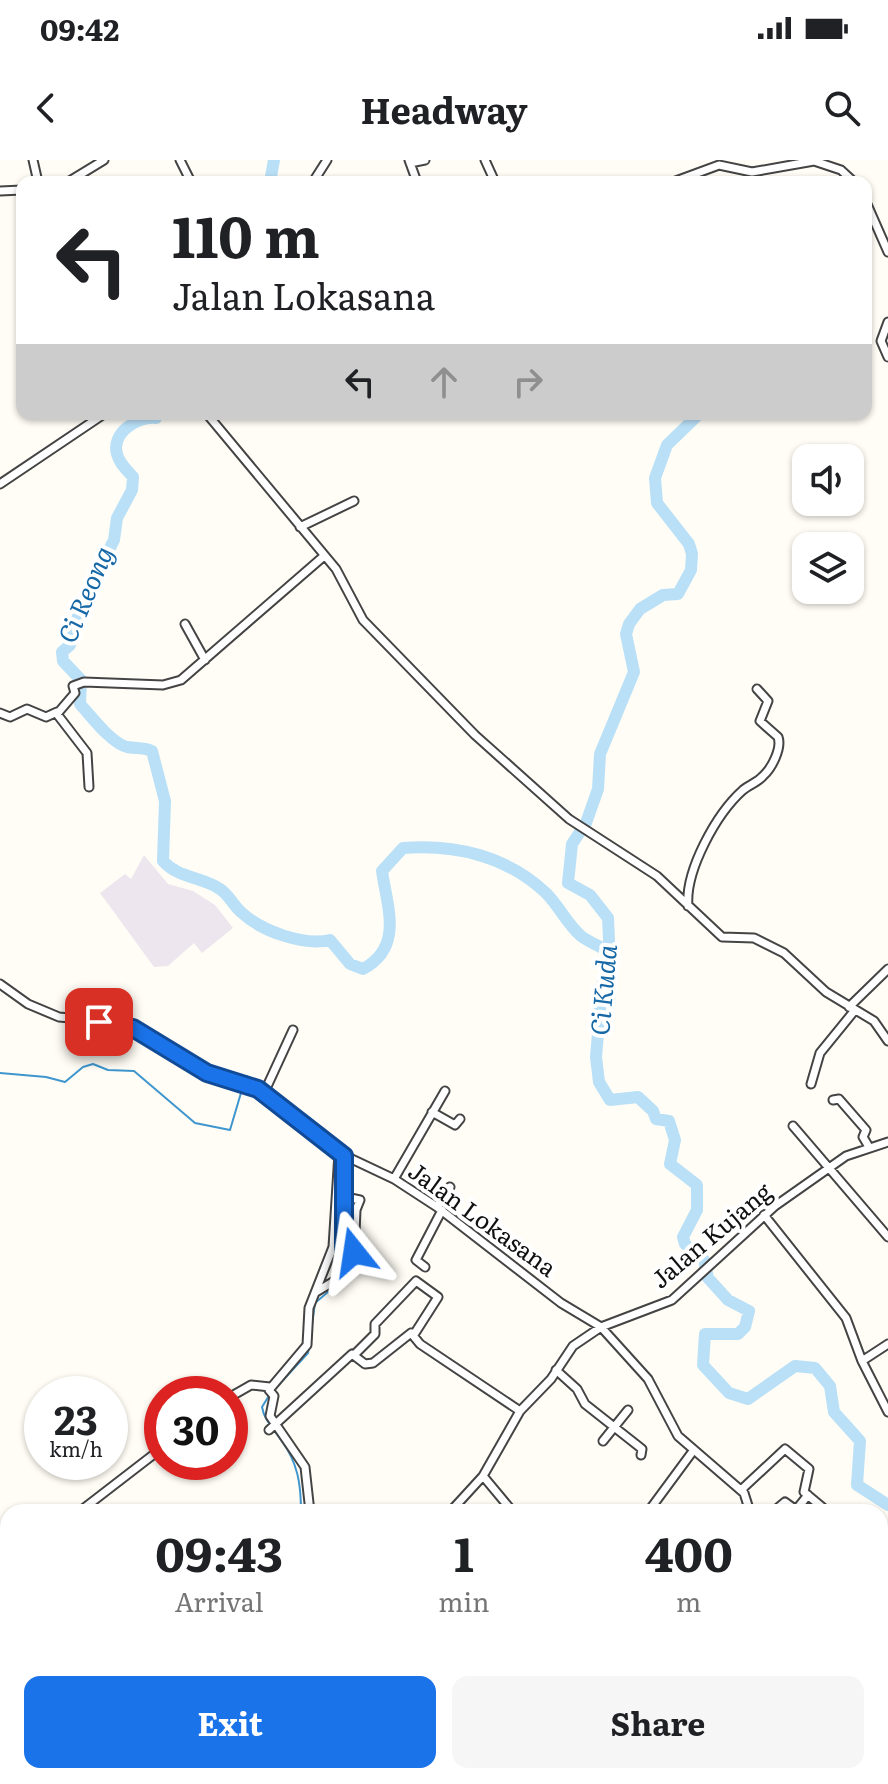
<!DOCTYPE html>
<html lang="en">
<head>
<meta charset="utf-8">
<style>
	:root { --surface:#fff; --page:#f6f6f6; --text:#202124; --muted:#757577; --accent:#1a73e8 }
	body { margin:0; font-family:Literata,serif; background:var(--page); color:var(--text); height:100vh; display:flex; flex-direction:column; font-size:30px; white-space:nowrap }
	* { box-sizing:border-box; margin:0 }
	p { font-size:26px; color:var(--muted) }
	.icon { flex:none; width:44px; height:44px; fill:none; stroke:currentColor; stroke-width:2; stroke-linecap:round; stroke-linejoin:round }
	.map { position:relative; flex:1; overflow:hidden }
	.drawer { position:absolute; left:0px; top:1344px; width:888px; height:280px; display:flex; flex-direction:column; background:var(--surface); border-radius:24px 24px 0 0; box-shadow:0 2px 6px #0004 }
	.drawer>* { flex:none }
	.top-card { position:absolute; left:16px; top:16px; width:856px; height:244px; border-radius:16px; box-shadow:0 2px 6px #0004; background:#fff; color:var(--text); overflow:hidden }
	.tools { position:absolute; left:792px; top:284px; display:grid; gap:16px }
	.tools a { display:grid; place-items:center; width:72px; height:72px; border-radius:16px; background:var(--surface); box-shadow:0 2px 6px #0004; font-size:40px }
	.speed { position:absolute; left:24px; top:1216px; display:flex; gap:16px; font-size:40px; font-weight:700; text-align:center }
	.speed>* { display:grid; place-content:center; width:104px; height:104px; border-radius:50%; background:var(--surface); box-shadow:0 2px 6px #0004; line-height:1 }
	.speed small { font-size:20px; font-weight:400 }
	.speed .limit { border:12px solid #d22; background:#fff; color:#111 }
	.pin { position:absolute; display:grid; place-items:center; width:68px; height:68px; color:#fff; margin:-34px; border-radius:16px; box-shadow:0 4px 12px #0006 }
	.me { position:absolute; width:88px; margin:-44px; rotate:345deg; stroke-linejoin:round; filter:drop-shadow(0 0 6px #0008) }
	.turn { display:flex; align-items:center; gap:28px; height:168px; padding:0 24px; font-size:36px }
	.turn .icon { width:104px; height:104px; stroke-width:2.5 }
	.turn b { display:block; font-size:56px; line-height:68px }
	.lanes { display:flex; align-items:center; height:76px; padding:0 24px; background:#0003; justify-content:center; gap:40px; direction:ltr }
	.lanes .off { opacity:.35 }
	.eta { display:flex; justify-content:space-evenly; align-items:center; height:136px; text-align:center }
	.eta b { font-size:48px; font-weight:700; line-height:56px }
	.cta { display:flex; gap:16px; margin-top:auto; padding:16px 24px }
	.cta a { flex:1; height:92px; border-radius:16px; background:var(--accent); color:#fff; font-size:32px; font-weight:700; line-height:92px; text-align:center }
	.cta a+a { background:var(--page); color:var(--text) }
	.status { display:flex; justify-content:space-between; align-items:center; height:56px; padding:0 40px; background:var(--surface); direction:ltr }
	.status svg { height:22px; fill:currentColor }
	header { display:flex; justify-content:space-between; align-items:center; height:104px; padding:0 24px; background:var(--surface); font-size:36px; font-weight:700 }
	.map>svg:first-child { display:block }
</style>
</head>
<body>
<div class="status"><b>09:42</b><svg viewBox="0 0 49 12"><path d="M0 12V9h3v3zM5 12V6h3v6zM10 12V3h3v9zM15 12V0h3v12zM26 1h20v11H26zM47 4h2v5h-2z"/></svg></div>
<header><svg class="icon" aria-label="back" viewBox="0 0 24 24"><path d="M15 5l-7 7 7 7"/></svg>Headway<svg class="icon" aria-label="search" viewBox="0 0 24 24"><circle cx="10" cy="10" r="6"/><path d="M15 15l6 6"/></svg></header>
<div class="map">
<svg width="888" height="1624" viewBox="0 0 888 1624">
	<rect width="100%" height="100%" fill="#fffdf5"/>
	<path fill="#eee6ef" d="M 144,695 L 168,724 L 193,731 L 215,745 L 233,768 L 202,793 L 194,783 L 168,806 L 154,807 L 100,733 L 125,714 L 131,719 Z"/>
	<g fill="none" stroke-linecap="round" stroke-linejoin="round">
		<path stroke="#3f96cf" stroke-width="2" d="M 0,913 L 46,917 L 65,922 L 83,907 L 93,904 L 108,910 L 134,911 L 195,963 L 230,970 L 246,916 L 266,924
			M 271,928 L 291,950 L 347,994
			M 348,1000 L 350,1034
			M 274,1230 L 308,1193 L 315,1143 L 349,1114 L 350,1040
			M 270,1234 L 262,1247 C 264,1260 274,1269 281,1280 C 298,1303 301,1324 301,1352
			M 350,1616 L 356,1624"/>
		<path stroke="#b9e0f7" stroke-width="12" d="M 270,22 L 274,0
			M 158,254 L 156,258 C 137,256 111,273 117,294 C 119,303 127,310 133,317 L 132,330 L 117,358 L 114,380 L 81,445 L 70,485 L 62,492 L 63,501 L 81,520 L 80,544 C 91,556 111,583 127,587 C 137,589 142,587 152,591 L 165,641 L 163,701 C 179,719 201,716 220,729 C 229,735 233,745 241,752 C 261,771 303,786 330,780 L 350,804 L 363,809 C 404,787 387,747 382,711 L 403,688 C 455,684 507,696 546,733 C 559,746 567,764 581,776 C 589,782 599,786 608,791
			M 699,254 L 667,285 L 655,318 L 657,343 L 689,384 L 692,394 L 691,410 L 678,434 L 663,435 L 640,449 L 629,464 L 626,474 L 634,512 L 600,594 L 598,629 L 586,663 L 572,684 L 568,723 L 590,735 L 608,758 L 610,801 L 602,826 L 596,897 L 599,922 L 610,940 L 638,937 L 653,951 L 656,959 L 669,961 L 675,980 L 670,1004 L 697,1025 L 697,1050 L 683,1077 L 685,1084 L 704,1100 L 708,1118 L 728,1140 L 749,1151 L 745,1167 L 738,1174 L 705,1174 L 703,1205 L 729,1233 L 748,1239 L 795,1206 L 815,1208 L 830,1226 L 834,1252 L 860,1281 L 857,1325 L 888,1345"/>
		<g stroke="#444" stroke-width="11">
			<path id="street" d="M 33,0 L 38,22
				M 180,0 L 191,22
				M 409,0 L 417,22
				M 485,0 L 495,22
				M 410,3 L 425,0
				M 68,22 L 104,0
				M 313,22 L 327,0
				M 673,22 L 719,5 L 752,12 L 814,1 L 841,10 L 854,22
				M 0,31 L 22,30
				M 866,42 L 888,92
				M 888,162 L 881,181 L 888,197
				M 207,254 L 336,409 L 363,460 L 475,575 L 569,659 L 657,716 L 722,777 L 754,778 L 784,793 L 826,832 L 874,861 L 888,881
				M 0,324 L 104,254
				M 300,367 L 354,341
				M 185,464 L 205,500
				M 0,553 L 10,557 L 27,549 L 46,557 L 57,552
				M 89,627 L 87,593 L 57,554 L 75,533 L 73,526 L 84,522 L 163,525 L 181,520 L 324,396
				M 688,746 C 685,711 716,654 743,630 C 749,625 758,622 763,616 C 772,608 782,588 778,577 L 760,561 L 768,541 L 757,529
				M 0,824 L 28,844 L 59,857 L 114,862 L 133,868 L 207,913 L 258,929 L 339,993 L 394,1019 L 437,1047 L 561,1143 L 601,1167 L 648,1219 L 678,1276 L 744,1333 L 750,1352
				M 849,847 L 888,809
				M 811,924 L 820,893 L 855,850
				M 264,933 L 293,870
				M 833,940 L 839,939 L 866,970 L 863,977 L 869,987
				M 432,952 L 455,965 L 460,959
				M 793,966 L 888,1077
				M 394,1019 L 445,931
				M 346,1037 L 360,1040 L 356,1050 L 354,1095
				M 437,1047 L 450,1027
				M 764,1055 L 846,1158 L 862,1201 L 888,1252
				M 425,1107 L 416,1100 L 442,1050
				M 316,1132 L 341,1117 L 346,1110 L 344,996
				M 355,1194 L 375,1174 L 375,1164 L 416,1121 L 438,1137 L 415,1173
				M 862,1201 L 888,1184
				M 556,1210 L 577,1229 L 585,1244 L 642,1289 L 641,1295
				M 230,1237 L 251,1225 L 270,1227
				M 269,1270 L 352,1194 L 365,1204 L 373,1203 L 411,1173 L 420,1184 L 520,1251
				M 603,1281 L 628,1250
				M 483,1316 L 513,1352
				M 741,1330 L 785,1289 L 809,1309 L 804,1332 L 828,1352
				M 79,1352 L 162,1288
				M 310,1352 L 305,1307 L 270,1256 L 274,1236 L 269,1230 L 307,1185 L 309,1148 L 333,1087 L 339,993
				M 450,1352 L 483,1316 L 520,1251 L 551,1219 L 573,1186 L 601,1167 L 672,1140 L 775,1046 L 846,996 L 888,982
				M 648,1352 L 693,1291
				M 773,1352 L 785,1342 L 796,1350 L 808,1335
				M 832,1352 L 843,1350
				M 357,1616 L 364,1624
				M 483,1616 L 490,1624"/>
		</g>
		<g stroke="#222" stroke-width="18">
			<path id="highway" d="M 0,1451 L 8,1457
				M 208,1616 L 218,1624"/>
		</g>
		<use href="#street" stroke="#fff" stroke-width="7"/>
		<use href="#highway" stroke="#f5a25d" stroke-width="14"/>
	</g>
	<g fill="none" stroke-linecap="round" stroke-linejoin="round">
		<g stroke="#114b97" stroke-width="20">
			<path id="route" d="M 99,862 L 133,868 L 207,913 L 258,929 L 344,996 L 344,1090 L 354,1092"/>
		</g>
		<use href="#route" stroke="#1a73e8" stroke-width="14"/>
	</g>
	<g text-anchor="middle" stroke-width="8" stroke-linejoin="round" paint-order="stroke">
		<g font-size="24" fill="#111" stroke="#fff">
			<text transform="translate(482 1060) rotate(36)" y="8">Jalan Lokasana</text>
			<text transform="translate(712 1076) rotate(-40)" y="8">Jalan Kujang</text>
		</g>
		<g font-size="26" font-style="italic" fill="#1768a6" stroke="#fff">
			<text transform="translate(86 435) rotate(-67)" y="9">Ci Reong</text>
			<text transform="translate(604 830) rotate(-85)" y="9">Ci Kuda</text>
		</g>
	</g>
</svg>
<div class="tools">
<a><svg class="icon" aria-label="sound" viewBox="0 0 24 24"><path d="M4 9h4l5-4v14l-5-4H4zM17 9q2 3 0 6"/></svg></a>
<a><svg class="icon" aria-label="layers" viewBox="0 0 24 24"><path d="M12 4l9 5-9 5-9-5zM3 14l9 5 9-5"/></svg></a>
</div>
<div class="speed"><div>23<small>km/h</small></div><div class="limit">30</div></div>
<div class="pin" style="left:99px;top:862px;background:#d93025"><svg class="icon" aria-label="arrive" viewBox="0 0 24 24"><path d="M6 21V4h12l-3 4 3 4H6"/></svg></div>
<svg class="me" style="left:354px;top:1092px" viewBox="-20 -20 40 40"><path d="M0-17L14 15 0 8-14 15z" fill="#1a73e8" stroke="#fff" stroke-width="4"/></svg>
<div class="top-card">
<div class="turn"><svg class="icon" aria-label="left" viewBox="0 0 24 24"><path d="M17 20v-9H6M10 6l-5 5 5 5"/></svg><div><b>110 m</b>Jalan Lokasana</div></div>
<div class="lanes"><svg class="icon" aria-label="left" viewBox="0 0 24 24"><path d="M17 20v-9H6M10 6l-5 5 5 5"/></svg><svg class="icon off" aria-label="ahead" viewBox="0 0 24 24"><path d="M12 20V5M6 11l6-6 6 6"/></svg><svg class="icon off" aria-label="right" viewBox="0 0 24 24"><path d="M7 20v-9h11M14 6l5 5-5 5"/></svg></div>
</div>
<section class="drawer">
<div class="eta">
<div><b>09:43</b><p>Arrival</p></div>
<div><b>1</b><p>min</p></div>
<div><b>400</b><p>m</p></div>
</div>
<div class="cta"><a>Exit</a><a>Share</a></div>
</section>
</div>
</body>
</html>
